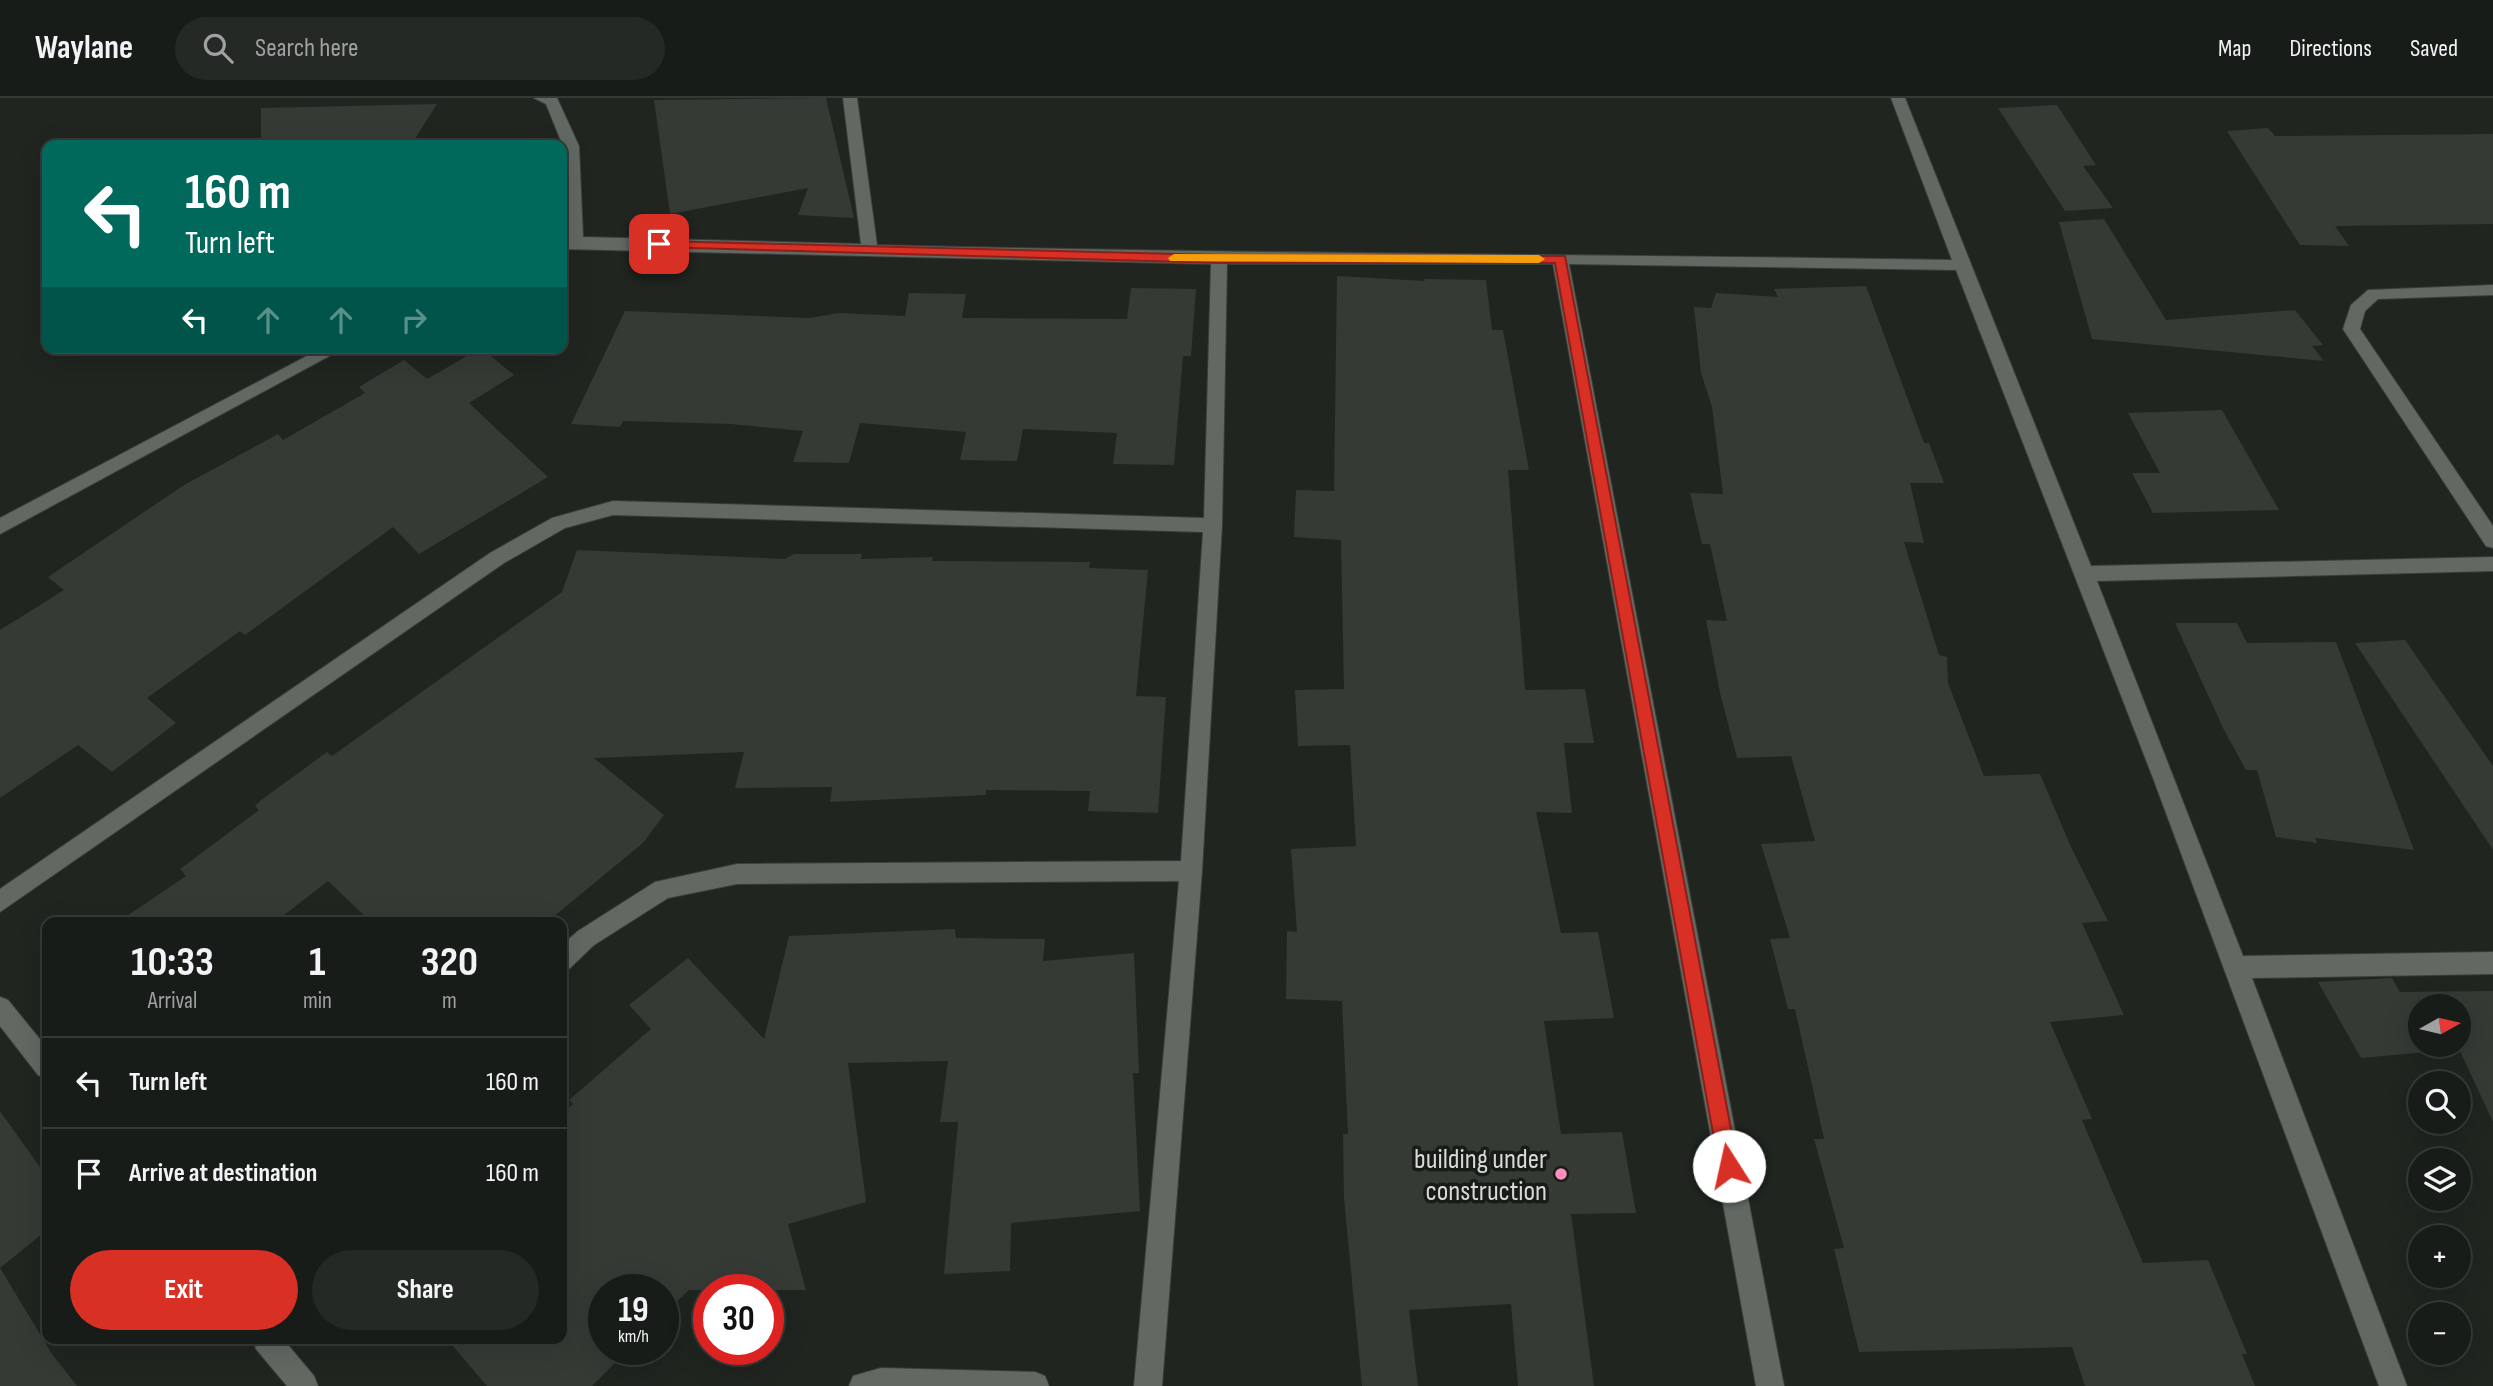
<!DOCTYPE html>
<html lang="en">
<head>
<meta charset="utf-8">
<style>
	:root { --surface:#181c18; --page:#252925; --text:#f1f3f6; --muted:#9fa1a2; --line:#363a37; --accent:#d93025 }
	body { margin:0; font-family:"Sofia Sans Condensed",sans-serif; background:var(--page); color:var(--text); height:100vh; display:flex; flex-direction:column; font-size:26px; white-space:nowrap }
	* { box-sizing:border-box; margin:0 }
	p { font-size:23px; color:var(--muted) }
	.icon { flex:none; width:38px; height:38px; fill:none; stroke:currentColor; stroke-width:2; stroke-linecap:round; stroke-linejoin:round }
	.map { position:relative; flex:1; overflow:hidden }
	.panel { position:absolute; left:42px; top:819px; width:525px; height:427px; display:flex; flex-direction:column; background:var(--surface); border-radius:14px; box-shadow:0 7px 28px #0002,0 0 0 2px var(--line) }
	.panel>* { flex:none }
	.banner { position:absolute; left:42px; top:42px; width:525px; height:214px; border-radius:14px; box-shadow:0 7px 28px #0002,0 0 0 2px var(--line); background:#00695c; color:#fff; overflow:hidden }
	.needle { width:46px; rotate:82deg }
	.buttons { position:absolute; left:2408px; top:896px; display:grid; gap:14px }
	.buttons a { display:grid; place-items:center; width:63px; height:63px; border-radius:50%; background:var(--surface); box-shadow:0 7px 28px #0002,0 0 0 2px var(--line); font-size:35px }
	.speed { position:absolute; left:588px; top:1176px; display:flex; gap:14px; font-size:35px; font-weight:700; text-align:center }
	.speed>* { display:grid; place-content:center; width:91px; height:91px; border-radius:50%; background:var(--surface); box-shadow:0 7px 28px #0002,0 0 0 2px var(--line); line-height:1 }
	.speed small { font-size:18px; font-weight:400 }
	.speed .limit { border:10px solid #d22; background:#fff; color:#111 }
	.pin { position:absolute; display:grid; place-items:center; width:60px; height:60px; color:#fff; margin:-30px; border-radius:14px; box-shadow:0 4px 10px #0006 }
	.me { position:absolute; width:77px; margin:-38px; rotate:350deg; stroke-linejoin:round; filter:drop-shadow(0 0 5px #0008) }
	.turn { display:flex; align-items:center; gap:24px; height:147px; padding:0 28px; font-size:32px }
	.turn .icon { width:91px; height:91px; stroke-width:2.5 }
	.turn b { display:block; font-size:49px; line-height:60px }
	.lanes { display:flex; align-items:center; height:66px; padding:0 28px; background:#0003; justify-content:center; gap:35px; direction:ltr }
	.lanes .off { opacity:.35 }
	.eta { display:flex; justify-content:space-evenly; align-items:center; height:119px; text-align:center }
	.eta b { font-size:42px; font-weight:700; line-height:49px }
	.primary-button { display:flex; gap:14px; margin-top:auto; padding:14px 28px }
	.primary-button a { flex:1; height:80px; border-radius:42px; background:var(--accent); color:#fff; font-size:28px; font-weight:700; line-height:80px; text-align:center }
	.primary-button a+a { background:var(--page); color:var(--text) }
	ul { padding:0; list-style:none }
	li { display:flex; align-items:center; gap:21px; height:91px; padding:0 28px; border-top:2px solid var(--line) }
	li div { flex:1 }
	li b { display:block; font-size:26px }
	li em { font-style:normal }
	header { display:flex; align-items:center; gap:42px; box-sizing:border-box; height:98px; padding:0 35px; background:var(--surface); border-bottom:2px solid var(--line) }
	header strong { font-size:33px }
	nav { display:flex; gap:38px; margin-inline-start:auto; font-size:24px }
	.search { width:490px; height:63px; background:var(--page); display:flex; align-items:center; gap:18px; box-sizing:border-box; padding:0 24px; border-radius:38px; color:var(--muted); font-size:26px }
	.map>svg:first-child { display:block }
</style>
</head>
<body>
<header>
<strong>Waylane</strong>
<div class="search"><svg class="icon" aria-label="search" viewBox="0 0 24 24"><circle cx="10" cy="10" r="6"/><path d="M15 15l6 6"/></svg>Search here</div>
<nav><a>Map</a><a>Directions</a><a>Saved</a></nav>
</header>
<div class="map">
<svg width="2493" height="1288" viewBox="0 0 2493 1288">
	<rect width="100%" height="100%" fill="#202520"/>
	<path fill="#353a35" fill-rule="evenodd" d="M 826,0 L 854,120 L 798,117 L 808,90 L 670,116 L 654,2 Z
		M 437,6 L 411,47 L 295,47 L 297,43 L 261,42 L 261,10 Z
		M 2057,7 L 2096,67 L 2083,68 L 2113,110 L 2065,113 L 1998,10 Z
		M 2268,30 L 2275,38 L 2493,36 L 2493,126 L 2335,128 L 2349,148 L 2300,147 L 2227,33 Z
		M 2104,121 L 2166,222 L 2295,212 L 2323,247 L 2312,248 L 2324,263 L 2092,241 L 2059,124 Z
		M 1337,178 L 1425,183 L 1424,181 L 1486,182 L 1492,232 L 1503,232 L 1529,372 L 1508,372 L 1525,592 L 1585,591 L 1594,645 L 1564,645 L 1572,715 L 1536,714 L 1561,835 L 1598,834 L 1614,920 L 1544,923 L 1561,1036 L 1622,1034 L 1636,1115 L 1571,1116 L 1594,1288 L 1518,1288 L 1511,1206 L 1409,1212 L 1418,1288 L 1362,1288 L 1344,1100 L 1343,1036 L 1348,1036 L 1342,903 L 1286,901 L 1287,833 L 1297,834 L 1291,751 L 1356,748 L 1350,647 L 1298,648 L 1295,592 L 1344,591 L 1341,442 L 1294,439 L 1296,392 L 1334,393 Z
		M 1866,188 L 1924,345 L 1929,345 L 1944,385 L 1910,385 L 1924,445 L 1904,444 L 1939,557 L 1947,559 L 1948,585 L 1984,678 L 2040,676 L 2071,749 L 2108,823 L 2082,825 L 2124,917 L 2050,924 L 2092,1021 L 2082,1022 L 2143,1165 L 2208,1162 L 2247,1256 L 2242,1256 L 2255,1288 L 2085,1288 L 2072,1249 L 1859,1254 L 1834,1151 L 1844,1150 L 1814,1041 L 1824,1041 L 1795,911 L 1788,911 L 1770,841 L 1790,840 L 1761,746 L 1815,743 L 1791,658 L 1737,660 L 1720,595 L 1706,522 L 1727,523 L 1710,446 L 1702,446 L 1690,395 L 1723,396 L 1712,309 L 1701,275 L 1694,209 L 1711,210 L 1716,195 L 1778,199 L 1774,191 Z
		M 1131,190 L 1196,191 L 1191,258 L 1183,258 L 1174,367 L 1113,366 L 1117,335 L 1023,331 L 1017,363 L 960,362 L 966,334 L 860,325 L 849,365 L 793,364 L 803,333 L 731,326 L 623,323 L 620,329 L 571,326 L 625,213 L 809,220 L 839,215 L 905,218 L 909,195 L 966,196 L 962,220 L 1127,221 Z
		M 481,250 L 514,277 L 469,305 L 548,379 L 419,456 L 393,429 L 245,537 L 240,533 L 147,600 L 176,625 L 112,674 L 78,647 L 0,700 L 0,532 L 64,492 L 48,479 L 184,387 L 278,336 L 283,342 L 365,295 L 359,289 L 404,262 L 427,281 Z
		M 2222,312 L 2279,412 L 2153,415 L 2132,375 L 2160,375 L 2128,315 Z
		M 577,452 L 785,461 L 794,456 L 862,456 L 861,461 L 933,459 L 932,463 L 1090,464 L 1089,470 L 1148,472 L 1136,598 L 1166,599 L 1158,715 L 1088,713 L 1090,693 L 986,692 L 986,697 L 830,704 L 832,689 L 735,690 L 744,654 L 594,660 L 664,717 L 643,745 L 547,824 L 371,824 L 328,783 L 275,824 L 118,824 L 186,778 L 180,771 L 259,712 L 255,708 L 260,703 L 327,654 L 332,658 L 562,494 Z
		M 2175,525 L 2237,525 L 2247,545 L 2336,544 L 2414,752 L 2315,740 L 2317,745 L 2276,739 L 2257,672 L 2246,672 L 2223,630 Z
		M 2405,542 L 2493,668 L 2493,752 L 2355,545 Z
		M 955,831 L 956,840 L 1045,841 L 1043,863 L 1134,855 L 1139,975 L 1133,975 L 1140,1113 L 1011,1125 L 1010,1173 L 944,1176 L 958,1024 L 940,1024 L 948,963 L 848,965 L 866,1104 L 788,1126 L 806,1192 L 689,1192 L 663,1217 L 663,1192 L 604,1192 L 604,1251 L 629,1251 L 592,1288 L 487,1288 L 447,1241 L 562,1241 L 562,1016 L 573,1006 L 569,1002 L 651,931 L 629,907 L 688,860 L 764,941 L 789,838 Z
		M 2392,880 L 2400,894 L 2493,893 L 2493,1024 L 2459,951 L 2361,960 L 2318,884 ZM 2420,908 L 2459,908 L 2459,947 L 2420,947 Z
		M 0,1013 L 47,1079 L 47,1132 L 0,1170 Z
		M 0,1170 L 52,1256 L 77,1288 L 0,1288 Z"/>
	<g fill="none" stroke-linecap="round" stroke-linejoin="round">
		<g stroke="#3b3f3b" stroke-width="2">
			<path id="minor" d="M 534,0 L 557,0 L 579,48 L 583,139 L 861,146 L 843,0 L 857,0 L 877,147 C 1236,156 1594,156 1952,162 L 1891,0 L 1905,0 L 2091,468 L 2493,459 L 2493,473 L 2097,483 L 2243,858 L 2493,854 L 2493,876 L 2252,880 L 2407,1288 L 2379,1288 L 2153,680 L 1956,172 L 1569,166 L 1784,1288 L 1756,1288 L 1553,166 L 1227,166 L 1222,427 L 1202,773 L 1162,1288 L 1134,1288 L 1179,783 L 737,786 L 668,800 L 594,847 L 570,870 L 562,873 L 562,847 L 578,833 L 655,784 L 737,766 L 1181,763 L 1203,434 L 613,417 L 565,430 L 504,465 L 0,814 L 0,791 L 490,455 L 552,420 L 613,403 L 1204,420 L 1211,166 L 562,151 L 562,141 L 567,140 L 563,48 L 546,6 Z
				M 2493,187 L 2493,197 L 2378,201 L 2365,213 L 2360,231 L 2493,428 L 2493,450 L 2486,448 L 2343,231 L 2351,207 L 2368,192 Z
				M 322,250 L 344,250 L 0,436 L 0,420 Z
				M 0,899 L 8,902 L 47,950 L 47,981 L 38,977 L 0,928 Z
				M 253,1241 L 283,1241 L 314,1278 L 318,1288 L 287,1288 L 256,1251 Z
				M 881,1270 L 1035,1274 L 1045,1278 L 1049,1288 L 849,1288 L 853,1278 Z"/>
		</g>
		<use href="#minor" fill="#626862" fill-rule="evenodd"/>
	</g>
	<path fill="#d93025" stroke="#8d1f18" stroke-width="2" d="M 659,143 L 1219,157 L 1565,158 L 1738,1068 L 1736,1075 L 1729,1078 L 1722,1075 L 1719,1068 L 1555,165 L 1219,165 L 655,149 L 653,146 Z"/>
	<path fill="#f59e0b" d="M 1174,156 L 1539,157 L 1545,161 L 1539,165 L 1170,163 L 1168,160 Z"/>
	<circle fill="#ff8ebb" stroke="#171c17" stroke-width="2.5" cx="1561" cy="1076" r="7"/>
	<g text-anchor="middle" stroke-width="7" stroke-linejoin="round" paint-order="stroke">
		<g font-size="28" fill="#d7dad7" stroke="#171c17" text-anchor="end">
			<text x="1547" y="1070">building under<tspan x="1547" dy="32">construction</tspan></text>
		</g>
	</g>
</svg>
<div class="buttons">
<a><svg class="needle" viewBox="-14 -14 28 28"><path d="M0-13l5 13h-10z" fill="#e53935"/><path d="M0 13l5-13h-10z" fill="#9fa1a2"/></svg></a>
<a><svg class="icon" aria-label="search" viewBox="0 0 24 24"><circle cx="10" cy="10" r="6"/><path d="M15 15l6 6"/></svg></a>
<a><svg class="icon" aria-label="layers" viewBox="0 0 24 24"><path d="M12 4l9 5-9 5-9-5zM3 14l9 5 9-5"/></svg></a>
<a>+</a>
<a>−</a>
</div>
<div class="speed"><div>19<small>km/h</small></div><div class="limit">30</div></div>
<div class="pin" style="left:659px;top:146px;background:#d93025"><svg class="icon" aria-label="arrive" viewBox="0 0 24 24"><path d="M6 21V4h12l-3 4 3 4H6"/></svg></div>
<svg class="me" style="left:1729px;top:1068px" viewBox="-20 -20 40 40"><circle r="19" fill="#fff"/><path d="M0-13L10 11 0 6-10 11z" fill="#d93025"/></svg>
<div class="banner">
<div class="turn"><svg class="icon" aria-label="left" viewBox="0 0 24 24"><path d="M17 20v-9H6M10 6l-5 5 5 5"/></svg><div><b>160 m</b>Turn left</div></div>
<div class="lanes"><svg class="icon" aria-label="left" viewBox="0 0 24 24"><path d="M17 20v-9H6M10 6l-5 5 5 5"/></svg><svg class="icon off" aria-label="ahead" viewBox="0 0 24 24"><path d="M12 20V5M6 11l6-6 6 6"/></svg><svg class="icon off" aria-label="ahead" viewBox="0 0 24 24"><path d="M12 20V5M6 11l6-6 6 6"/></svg><svg class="icon off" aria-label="right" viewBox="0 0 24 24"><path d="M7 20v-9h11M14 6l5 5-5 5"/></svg></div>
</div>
<section class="panel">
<div class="eta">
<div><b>10:33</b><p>Arrival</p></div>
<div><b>1</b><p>min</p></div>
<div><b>320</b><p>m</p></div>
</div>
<ul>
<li><svg class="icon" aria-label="left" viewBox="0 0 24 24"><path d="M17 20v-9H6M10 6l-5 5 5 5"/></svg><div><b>Turn left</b></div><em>160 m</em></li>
<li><svg class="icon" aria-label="arrive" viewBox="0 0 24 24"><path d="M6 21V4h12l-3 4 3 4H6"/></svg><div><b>Arrive at destination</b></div><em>160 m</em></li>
</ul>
<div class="primary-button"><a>Exit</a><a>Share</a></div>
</section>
</div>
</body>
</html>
